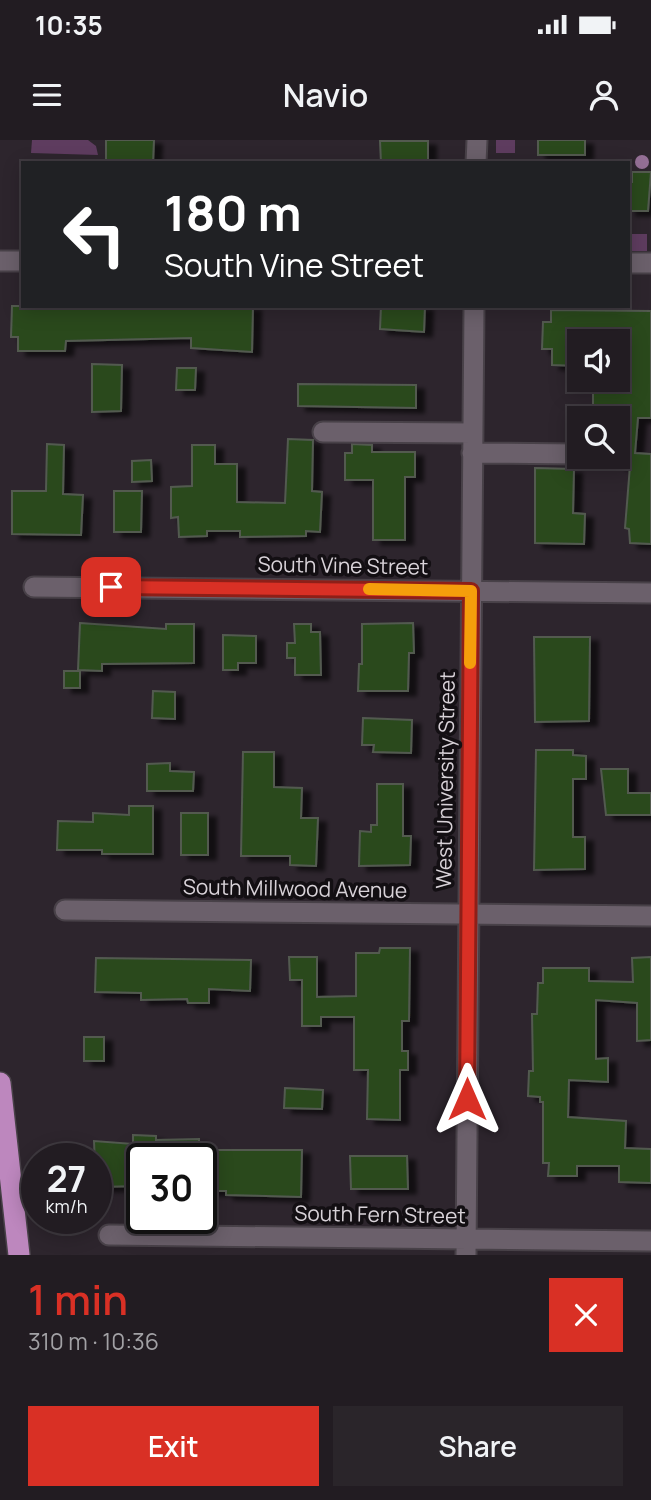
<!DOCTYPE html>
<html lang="en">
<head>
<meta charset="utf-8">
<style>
	:root { --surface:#221c22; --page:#2a252a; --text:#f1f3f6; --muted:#a2a1a5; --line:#3f3a40; --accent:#d93025 }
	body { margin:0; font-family:Manrope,sans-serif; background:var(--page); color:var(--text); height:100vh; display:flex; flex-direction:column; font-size:26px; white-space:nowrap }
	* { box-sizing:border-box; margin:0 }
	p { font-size:23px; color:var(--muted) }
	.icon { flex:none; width:38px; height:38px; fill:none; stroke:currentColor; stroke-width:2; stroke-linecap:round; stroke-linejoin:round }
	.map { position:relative; height:1115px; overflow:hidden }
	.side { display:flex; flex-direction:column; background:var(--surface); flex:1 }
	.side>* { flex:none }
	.top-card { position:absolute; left:21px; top:21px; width:609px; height:147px; border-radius:0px; box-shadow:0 4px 18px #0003,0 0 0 2px var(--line); background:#202124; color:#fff; overflow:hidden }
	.controls { position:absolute; left:567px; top:189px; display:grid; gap:14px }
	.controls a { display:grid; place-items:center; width:63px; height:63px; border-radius:0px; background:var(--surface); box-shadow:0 4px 18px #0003,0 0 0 2px var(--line); font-size:35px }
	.speed { position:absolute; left:21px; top:1003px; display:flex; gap:14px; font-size:35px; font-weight:700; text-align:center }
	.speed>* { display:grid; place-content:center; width:91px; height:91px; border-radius:50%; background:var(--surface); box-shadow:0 4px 18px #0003,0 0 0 2px var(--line); line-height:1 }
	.speed small { font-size:18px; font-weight:400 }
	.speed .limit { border:4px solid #111; border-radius:10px; background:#fff; color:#111 }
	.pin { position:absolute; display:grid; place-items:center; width:60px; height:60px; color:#fff; margin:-30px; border-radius:14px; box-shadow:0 4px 10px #0006 }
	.me { position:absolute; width:77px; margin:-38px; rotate:0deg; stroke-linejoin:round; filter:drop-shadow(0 0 5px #0008) }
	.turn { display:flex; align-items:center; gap:24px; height:147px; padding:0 28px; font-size:32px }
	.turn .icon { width:91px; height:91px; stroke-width:2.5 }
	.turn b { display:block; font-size:49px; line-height:60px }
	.round { display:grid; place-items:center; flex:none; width:74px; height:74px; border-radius:0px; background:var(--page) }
	.head { display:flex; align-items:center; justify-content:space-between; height:119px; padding:0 28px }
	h1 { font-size:42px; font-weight:600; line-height:52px; color:var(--accent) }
	.cta { display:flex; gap:14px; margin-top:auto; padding:14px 28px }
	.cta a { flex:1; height:80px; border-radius:0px; background:var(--accent); color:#fff; font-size:28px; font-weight:600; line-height:80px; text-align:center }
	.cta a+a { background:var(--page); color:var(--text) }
	.status { display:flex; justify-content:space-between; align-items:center; height:49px; padding:0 35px; background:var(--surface); direction:ltr }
	.status svg { height:19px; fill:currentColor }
	header { display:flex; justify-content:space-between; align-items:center; height:91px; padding:0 28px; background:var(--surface); font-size:32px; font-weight:600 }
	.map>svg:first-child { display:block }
</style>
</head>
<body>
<div class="status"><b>10:35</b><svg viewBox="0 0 49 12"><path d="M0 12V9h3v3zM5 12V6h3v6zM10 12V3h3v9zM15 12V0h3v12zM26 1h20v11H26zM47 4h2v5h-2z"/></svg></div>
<header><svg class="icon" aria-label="menu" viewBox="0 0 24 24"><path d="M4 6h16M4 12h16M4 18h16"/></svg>Navio<svg class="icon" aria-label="person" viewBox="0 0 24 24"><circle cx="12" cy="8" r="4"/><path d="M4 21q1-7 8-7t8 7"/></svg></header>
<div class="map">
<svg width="651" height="1115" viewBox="0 0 651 1115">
	<defs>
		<filter id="shadow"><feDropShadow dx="8" dy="4.5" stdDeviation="2" flood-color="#0009"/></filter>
	</defs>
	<rect width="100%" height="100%" fill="#2d252d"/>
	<path fill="#5e3c5f" d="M 88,0 L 96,6 L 98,15 L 31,13 L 32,0 Z
		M 496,0 L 515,0 L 515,13 L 496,13 Z
		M 628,94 L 647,94 L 647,111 L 628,111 Z"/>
	<path fill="#29491f" stroke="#525a50" stroke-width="2" filter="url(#shadow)" d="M 106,0 L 154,0 L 153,23 L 106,23 Z
		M 538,0 L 585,0 L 585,15 L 538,15 Z
		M 380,1 L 428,1 L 428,23 L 381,23 Z
		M 632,32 L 651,32 L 648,71 L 628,71 L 628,42 L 632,42 Z
		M 12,166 L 253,166 L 252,212 L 191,208 L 191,198 L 66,201 L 65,211 L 18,211 L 18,197 L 11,197 Z
		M 381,166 L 425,166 L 424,192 L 380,189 Z
		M 551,170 L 651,171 L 651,278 L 638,278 L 635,313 L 651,314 L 651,404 L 630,403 L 629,389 L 625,388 L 630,326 L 618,325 L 618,278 L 593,278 L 593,240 L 618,240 L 618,201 L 579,201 L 579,226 L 552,225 L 552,209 L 542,209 L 543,182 L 551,182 Z
		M 92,224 L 122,225 L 121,271 L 92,272 Z
		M 177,228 L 196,228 L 195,250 L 176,250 Z
		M 298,244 L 416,245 L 416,268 L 298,266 Z
		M 288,299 L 313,300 L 312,351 L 322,352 L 320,392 L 306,391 L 306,396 L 240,397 L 240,391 L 207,391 L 207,396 L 179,397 L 178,377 L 171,378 L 171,347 L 192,346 L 192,305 L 215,305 L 215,324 L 237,324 L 237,362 L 285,363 Z
		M 47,304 L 64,305 L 63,354 L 83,355 L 81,395 L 12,394 L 12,351 L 46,351 Z
		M 352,304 L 372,305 L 372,312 L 415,312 L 415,337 L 405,337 L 405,400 L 373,400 L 373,340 L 345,340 L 345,313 L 352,313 Z
		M 151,320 L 152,341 L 132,342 L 132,321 Z
		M 535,328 L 574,329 L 573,373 L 585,374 L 584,404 L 535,403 Z
		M 114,351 L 142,351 L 141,392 L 114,392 Z
		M 80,483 L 166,489 L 166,484 L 194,484 L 194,523 L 102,524 L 102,531 L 78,530 Z
		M 413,483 L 414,513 L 409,513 L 408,551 L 358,551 L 359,524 L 362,524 L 362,484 Z
		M 294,484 L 311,484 L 311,492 L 320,492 L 321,535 L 295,535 L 295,518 L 287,518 L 287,503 L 295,503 Z
		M 223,495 L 256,496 L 256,523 L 238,523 L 238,530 L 223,530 Z
		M 534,497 L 590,497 L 589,581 L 535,582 Z
		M 64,531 L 80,531 L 80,548 L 64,548 Z
		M 153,551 L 175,552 L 175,579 L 152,578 Z
		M 363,578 L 412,580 L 411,613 L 373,612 L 374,605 L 362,605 Z
		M 536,610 L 573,610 L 573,615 L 586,616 L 586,639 L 573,639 L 573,697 L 585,697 L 585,729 L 534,730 Z
		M 243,612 L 274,612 L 274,647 L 302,648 L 301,678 L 318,678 L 316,726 L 290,725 L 290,716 L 241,716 Z
		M 170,623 L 170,631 L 194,632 L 193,651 L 147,651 L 147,624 Z
		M 601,629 L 628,629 L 628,653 L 651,653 L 651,675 L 606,675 Z
		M 377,644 L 403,644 L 403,696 L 411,696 L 410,725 L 359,726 L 360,691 L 371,692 L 371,685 L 377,685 Z
		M 129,666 L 153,666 L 153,714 L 102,714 L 102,710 L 57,710 L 58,681 L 93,682 L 93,673 L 129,675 Z
		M 181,673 L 208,673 L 208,715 L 181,715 Z
		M 380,808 L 410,808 L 409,881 L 402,881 L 402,911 L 408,911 L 408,930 L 400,930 L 400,980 L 367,979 L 368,930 L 354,930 L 354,877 L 321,877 L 321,886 L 302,886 L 302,840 L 290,840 L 289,817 L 317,817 L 317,857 L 356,856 L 356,813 L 379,813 Z
		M 651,817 L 651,900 L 637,901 L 637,863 L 596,860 L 596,919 L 608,918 L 608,942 L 569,940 L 568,977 L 626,981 L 625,1008 L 651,1009 L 651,1043 L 619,1042 L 619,1026 L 577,1026 L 577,1036 L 548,1036 L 549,1023 L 543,1023 L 543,962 L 540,962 L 540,957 L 528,956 L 529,931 L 533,931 L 532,874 L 537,874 L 538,843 L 543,843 L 543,828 L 589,828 L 589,841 L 633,842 L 632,818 Z
		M 96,818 L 251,820 L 250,851 L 209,849 L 209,863 L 188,863 L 187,859 L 141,860 L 141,853 L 95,852 Z
		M 84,897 L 104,897 L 104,921 L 84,921 Z
		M 285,948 L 323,950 L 322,969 L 284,968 Z
		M 133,995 L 156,996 L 156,1000 L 199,999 L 199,1018 L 142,1018 L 142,1046 L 96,1047 L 94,1001 L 133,1004 Z
		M 201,1010 L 302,1010 L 301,1057 L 226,1055 L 226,1051 L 201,1051 Z
		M 350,1016 L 407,1016 L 408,1049 L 351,1049 Z"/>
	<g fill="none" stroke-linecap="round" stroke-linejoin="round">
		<g stroke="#484148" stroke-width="23">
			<path id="minor" d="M 476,23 L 477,0
				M 0,121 L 23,121
				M 628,123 L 651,123
				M 323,292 L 473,293
				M 472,313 L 579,314
				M 34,447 L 651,453
				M 65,770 L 651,776
				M 109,1095 L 651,1101
				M 466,1115 L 474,166"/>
		</g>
		<g stroke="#484148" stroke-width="24">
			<path id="highway" d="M 0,943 L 19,1115"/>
		</g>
		<use href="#minor" stroke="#6b606b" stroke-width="19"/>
		<use href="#highway" stroke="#bd87be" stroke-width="21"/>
	</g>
	<circle fill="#946f95" cx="642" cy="22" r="7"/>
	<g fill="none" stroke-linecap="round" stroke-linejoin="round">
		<g stroke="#8d1f18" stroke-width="18">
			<path id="route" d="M 111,447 L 471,451 L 467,959"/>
		</g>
		<use href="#route" stroke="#d93025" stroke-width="12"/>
		<path stroke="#f59e0b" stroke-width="12" d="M 369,449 L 471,451 L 470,523"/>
	</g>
	<g text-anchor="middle" stroke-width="7" stroke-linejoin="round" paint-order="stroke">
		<g font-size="21" fill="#d8d2d8" stroke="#130f13">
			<text transform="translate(343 426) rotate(1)" y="7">South Vine Street</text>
			<text transform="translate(446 640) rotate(-89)" y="7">West University Street</text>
			<text transform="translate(295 749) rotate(1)" y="7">South Millwood Avenue</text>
			<text transform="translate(380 1075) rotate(1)" y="7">South Fern Street</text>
		</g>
	</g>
</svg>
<div class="controls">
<a><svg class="icon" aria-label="sound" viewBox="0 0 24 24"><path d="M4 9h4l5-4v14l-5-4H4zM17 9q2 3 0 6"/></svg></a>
<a><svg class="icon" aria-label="search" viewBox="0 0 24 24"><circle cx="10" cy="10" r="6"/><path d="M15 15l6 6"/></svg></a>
</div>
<div class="speed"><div>27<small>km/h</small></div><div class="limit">30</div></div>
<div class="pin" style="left:111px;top:447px;background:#d93025"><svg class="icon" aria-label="arrive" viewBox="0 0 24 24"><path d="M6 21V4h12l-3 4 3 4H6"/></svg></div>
<svg class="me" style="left:467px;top:959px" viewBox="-20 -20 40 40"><path d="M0-17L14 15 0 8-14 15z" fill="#d93025" stroke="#fff" stroke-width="4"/></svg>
<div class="top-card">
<div class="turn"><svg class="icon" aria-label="left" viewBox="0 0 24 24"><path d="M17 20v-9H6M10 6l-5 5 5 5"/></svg><div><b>180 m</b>South Vine Street</div></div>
</div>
</div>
<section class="side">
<div class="head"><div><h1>1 min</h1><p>310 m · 10:36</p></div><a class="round" style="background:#d93025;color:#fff"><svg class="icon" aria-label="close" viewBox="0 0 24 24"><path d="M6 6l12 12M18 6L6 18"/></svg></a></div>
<div class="cta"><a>Exit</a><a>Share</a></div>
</section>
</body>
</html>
